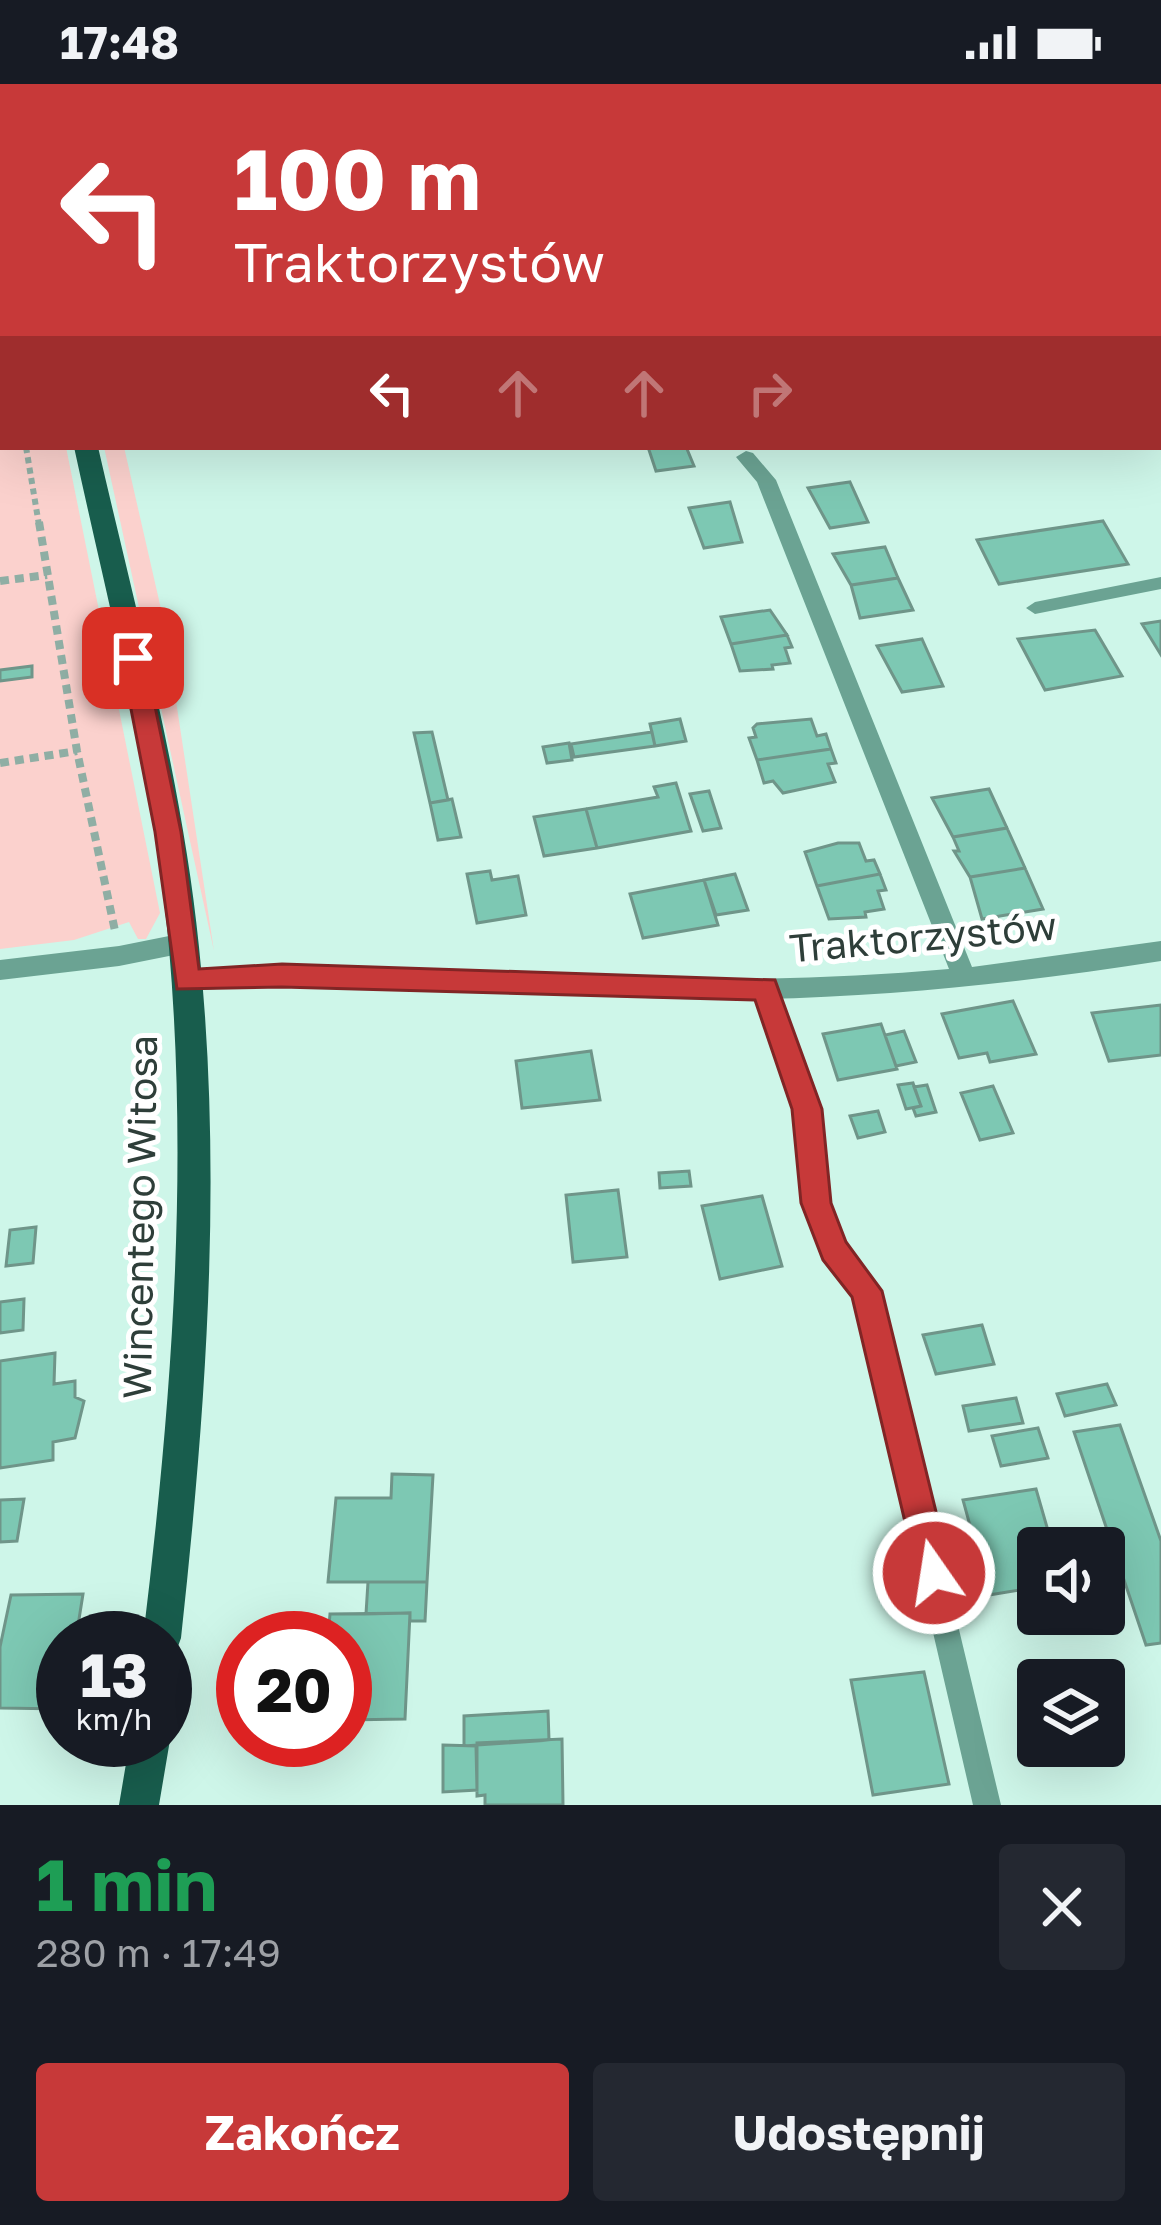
<!DOCTYPE html>
<html lang="pl">
<head>
<meta charset="utf-8">
<style>
	:root { --surface:#171b24; --page:#242831; --text:#f1f3f6; --muted:#9ea1a6; --accent:#c73939 }
	body { margin:0; font-family:"Golos Text",sans-serif; background:var(--page); color:var(--text); height:100vh; display:flex; flex-direction:column; font-size:45px; white-space:nowrap }
	* { box-sizing:border-box; margin:0 }
	p { font-size:39px; color:var(--muted) }
	.icon { flex:none; width:66px; height:66px; fill:none; stroke:currentColor; stroke-width:2; stroke-linecap:round; stroke-linejoin:round }
	.map { position:relative; height:1721px; overflow:hidden }
	.drawer { display:flex; flex-direction:column; background:var(--surface); flex:1 }
	.drawer>* { flex:none }
	.hud { position:absolute; left:0px; top:0px; width:1161px; height:366px; box-shadow:0 12px 48px #0002; background:#c73939; color:#fff; overflow:hidden }
	.tools { position:absolute; left:1017px; top:1443px; display:grid; gap:24px }
	.tools a { display:grid; place-items:center; width:108px; height:108px; border-radius:12px; background:var(--surface); box-shadow:0 12px 48px #0002; font-size:60px }
	.speed { position:absolute; left:36px; top:1527px; display:flex; gap:24px; font-size:60px; font-weight:700; text-align:center }
	.speed>* { display:grid; place-content:center; width:156px; height:156px; border-radius:50%; background:var(--surface); box-shadow:0 12px 48px #0002; line-height:1 }
	.speed small { font-size:30px; font-weight:400 }
	.speed .limit { border:18px solid #d22; background:#fff; color:#111 }
	.pin { position:absolute; display:grid; place-items:center; width:102px; height:102px; color:#fff; margin:-51px; border-radius:24px; box-shadow:0 6px 18px #0006 }
	.me { position:absolute; width:132px; margin:-66px; rotate:347deg; stroke-linejoin:round; filter:drop-shadow(0 0 9px #0008) }
	.turn { display:flex; align-items:center; gap:42px; height:252px; padding:0 36px; font-size:54px }
	.turn .icon { width:156px; height:156px; stroke-width:2.5 }
	.turn b { display:block; font-size:84px; line-height:102px }
	.lanes { display:flex; align-items:center; height:114px; padding:0 36px; background:#0003; justify-content:center; gap:60px; direction:ltr }
	.lanes .off { opacity:.35 }
	.round { display:grid; place-items:center; flex:none; width:126px; height:126px; border-radius:12px; background:var(--page) }
	.overview { display:flex; align-items:center; justify-content:space-between; height:204px; padding:0 36px }
	h1 { font-size:72px; font-weight:700; line-height:90px; color:#1e9e55 }
	.button { display:flex; gap:24px; margin-top:auto; padding:24px 36px }
	.button a { flex:1; height:138px; border-radius:12px; background:var(--accent); color:#fff; font-size:48px; font-weight:700; line-height:138px; text-align:center }
	.button a+a { background:var(--page); color:var(--text) }
	.status { display:flex; justify-content:space-between; align-items:center; height:84px; padding:0 60px; background:var(--surface); direction:ltr }
	.status svg { height:33px; fill:currentColor }
	.map>svg:first-child { display:block }
</style>
</head>
<body>
<div class="status"><b>17:48</b><svg viewBox="0 0 49 12"><path d="M0 12V9h3v3zM5 12V6h3v6zM10 12V3h3v9zM15 12V0h3v12zM26 1h20v11H26zM47 4h2v5h-2z"/></svg></div>
<div class="map">
<svg width="1161" height="1721" viewBox="0 0 1161 1721">
	<rect width="100%" height="100%" fill="#cef6e9"/>
	<path fill="#fbd1cd" d="M 0,93 L 3,363 L 66,363 L 160,829 L 146,855 L 138,855 L 129,838 L 74,856 L 0,865 Z
		M 104,363 L 124,363 L 164,538 L 214,867 Z"/>
	<path fill="#7dc8b3" stroke="#6f9589" stroke-width="3" d="M 648,363 L 691,363 L 687,365 L 694,382 L 656,387 Z
		M 850,398 L 868,438 L 830,444 L 808,404 Z
		M 730,418 L 742,458 L 704,464 L 689,424 Z
		M 1103,437 L 1128,480 L 999,500 L 977,456 Z
		M 885,463 L 898,494 L 851,501 L 833,470 Z
		M 898,494 L 913,526 L 860,534 L 851,501 Z
		M 770,526 L 787,551 L 731,560 L 721,533 Z
		M 1161,537 L 1161,571 L 1142,540 Z
		M 1095,546 L 1122,592 L 1045,606 L 1018,555 Z
		M 787,551 L 792,563 L 785,564 L 790,579 L 772,581 L 773,585 L 740,587 L 731,560 Z
		M 922,555 L 943,602 L 902,608 L 877,562 Z
		M 32,582 L 32,593 L 0,597 L 0,586 Z
		M 680,635 L 686,657 L 655,662 L 650,640 Z
		M 811,635 L 817,652 L 826,650 L 831,665 L 757,676 L 749,654 L 756,653 L 753,644 L 757,640 Z
		M 432,648 L 448,716 L 430,719 L 414,649 Z
		M 652,648 L 655,662 L 574,673 L 571,660 Z
		M 569,659 L 572,676 L 547,679 L 543,663 Z
		M 831,665 L 836,679 L 828,680 L 835,698 L 783,709 L 773,697 L 764,699 L 757,676 Z
		M 676,699 L 691,747 L 597,764 L 586,725 L 658,713 L 654,703 Z
		M 989,705 L 1007,744 L 953,753 L 932,714 Z
		M 709,707 L 721,744 L 703,747 L 690,710 Z
		M 452,715 L 461,753 L 438,756 L 430,719 Z
		M 586,725 L 597,764 L 544,772 L 534,733 Z
		M 1007,744 L 1025,784 L 970,793 L 954,767 L 959,767 L 953,753 Z
		M 838,759 L 859,759 L 866,777 L 874,776 L 880,790 L 817,802 L 805,768 Z
		M 1025,784 L 1043,825 L 982,835 L 970,793 Z
		M 490,787 L 492,796 L 518,792 L 526,831 L 477,839 L 467,790 Z
		M 735,790 L 748,826 L 716,831 L 704,796 Z
		M 880,790 L 886,806 L 878,807 L 884,825 L 865,828 L 866,833 L 829,835 L 817,802 Z
		M 704,796 L 718,841 L 643,854 L 630,810 Z
		M 1013,917 L 1036,970 L 990,978 L 987,969 L 959,974 L 942,930 Z
		M 1161,921 L 1161,971 L 1109,977 L 1092,929 Z
		M 881,940 L 897,985 L 838,996 L 823,950 Z
		M 904,947 L 916,978 L 896,982 L 885,951 Z
		M 591,967 L 600,1016 L 522,1024 L 516,977 Z
		M 913,999 L 921,1022 L 906,1025 L 898,1001 Z
		M 927,1001 L 936,1028 L 916,1032 L 913,1024 L 921,1022 L 914,1003 Z
		M 993,1002 L 1013,1049 L 980,1056 L 961,1009 Z
		M 878,1027 L 885,1048 L 858,1054 L 850,1032 Z
		M 689,1087 L 691,1102 L 660,1104 L 659,1089 Z
		M 618,1106 L 627,1173 L 573,1178 L 566,1111 Z
		M 762,1112 L 782,1182 L 720,1195 L 702,1122 Z
		M 36,1143 L 33,1179 L 6,1182 L 10,1146 Z
		M 24,1215 L 23,1246 L 0,1249 L 0,1218 Z
		M 982,1241 L 994,1280 L 936,1290 L 923,1251 Z
		M 55,1269 L 54,1300 L 75,1297 L 75,1313 L 84,1317 L 75,1354 L 53,1358 L 53,1376 L 0,1384 L 0,1277 Z
		M 1107,1300 L 1116,1321 L 1065,1332 L 1057,1310 Z
		M 1016,1314 L 1023,1339 L 969,1347 L 963,1322 Z
		M 1120,1341 L 1161,1457 L 1161,1559 L 1146,1561 L 1074,1348 Z
		M 1038,1344 L 1048,1374 L 1001,1382 L 992,1352 Z
		M 392,1390 L 433,1391 L 427,1498 L 328,1498 L 336,1414 L 391,1414 Z
		M 1036,1405 L 1053,1464 L 1038,1464 L 1038,1503 L 989,1511 L 963,1416 Z
		M 24,1415 L 17,1457 L 0,1458 L 0,1416 Z
		M 368,1498 L 427,1498 L 425,1537 L 410,1537 L 410,1529 L 366,1530 Z
		M 83,1510 L 76,1554 L 63,1554 L 63,1625 L 0,1624 L 0,1563 L 11,1511 Z
		M 410,1529 L 405,1635 L 345,1636 L 345,1554 L 328,1554 L 330,1530 Z
		M 924,1588 L 949,1700 L 873,1711 L 851,1596 Z
		M 548,1627 L 549,1656 L 464,1662 L 464,1632 Z
		M 562,1655 L 563,1721 L 485,1721 L 485,1711 L 477,1712 L 477,1659 Z
		M 443,1661 L 476,1662 L 477,1706 L 443,1708 Z"/>
	<g fill="none" stroke-linecap="round" stroke-linejoin="round">
		<path stroke="#8faea4" stroke-width="6" stroke-dasharray="6 4.5" stroke-linecap="butt" d="M 0,249 L 3,244
			M 26,363 L 39,441"/>
		<path stroke="#8faea4" stroke-width="8" stroke-dasharray="9 6" stroke-linecap="butt" d="M 39,438 L 77,667 L 115,847
			M 0,497 L 47,491
			M 0,679 L 77,667"/>
		<path fill="#6ba393" fill-rule="evenodd" d="M 1161,493 L 1161,505 L 1035,530 L 1026,524 L 1035,518 Z
			M 765,896 L 773,899 L 776,905 L 818,1025 L 828,1119 L 843,1160 L 878,1207 L 1001,1721 L 973,1721 L 855,1212 L 826,1174 L 804,1119 L 796,1025 L 754,905 L 757,899 Z"/>
		<path fill="#6ba393" fill-rule="evenodd" d="M 746,367 L 753,369 L 776,396 L 972,883 L 1161,857 L 1161,877 C 1001,902 841,918 679,915 C 515,912 352,894 187,907 L 178,904 L 175,897 L 178,890 L 187,887 C 331,876 474,888 618,893 C 728,897 839,895 949,885 L 757,398 L 736,373 Z
			M 184,849 L 192,852 L 196,859 L 192,866 L 184,869 L 119,882 L 0,896 L 0,876 L 119,862 Z"/>
		<path fill="#185d4d" fill-rule="evenodd" d="M 0,0 L 14,0 L 15,3 L 3,3 L 3,8 Z
			M 74,363 L 98,363 C 136,528 182,694 199,863 C 223,1093 206,1325 181,1554 L 176,1568 L 165,1572 L 165,1554 L 143,1554 C 171,1325 189,1094 169,864 C 154,694 110,529 74,363 Z
			M 165,1644 L 170,1656 L 159,1721 L 119,1721 L 130,1656 L 165,1656 Z"/>
	</g>
	<path fill="#c73939" stroke="#812525" stroke-width="3" d="M 133,566 L 145,574 L 181,748 L 199,885 L 282,880 L 775,896 L 822,1025 L 831,1119 L 846,1158 L 882,1207 L 951,1489 L 946,1501 L 934,1506 L 922,1501 L 917,1489 L 852,1213 L 823,1176 L 801,1119 L 792,1025 L 755,916 L 282,903 L 177,905 L 155,748 L 121,574 Z"/>
	<g text-anchor="middle" stroke-width="10" stroke-linejoin="round" paint-order="stroke">
		<g font-size="39" fill="#2e3e39" stroke="#fff">
			<text transform="translate(923 853) rotate(-5)" y="14">Traktorzystów</text>
			<text transform="translate(140 1133) rotate(-89)" y="14">Wincentego Witosa</text>
		</g>
	</g>
</svg>
<div class="tools">
<a><svg class="icon" aria-label="sound" viewBox="0 0 24 24"><path d="M4 9h4l5-4v14l-5-4H4zM17 9q2 3 0 6"/></svg></a>
<a><svg class="icon" aria-label="layers" viewBox="0 0 24 24"><path d="M12 4l9 5-9 5-9-5zM3 14l9 5 9-5"/></svg></a>
</div>
<div class="speed"><div>13<small>km/h</small></div><div class="limit">20</div></div>
<div class="pin" style="left:133px;top:574px;background:#d93025"><svg class="icon" aria-label="arrive" viewBox="0 0 24 24"><path d="M6 21V4h12l-3 4 3 4H6"/></svg></div>
<svg class="me" style="left:934px;top:1489px" viewBox="-20 -20 40 40"><circle r="17" fill="#c73939" stroke="#fff" stroke-width="3"/><path d="M0-11L8 9 0 5-8 9z" fill="#fff"/></svg>
<div class="hud">
<div class="turn"><svg class="icon" aria-label="left" viewBox="0 0 24 24"><path d="M17 20v-9H6M10 6l-5 5 5 5"/></svg><div><b>100 m</b>Traktorzystów</div></div>
<div class="lanes"><svg class="icon" aria-label="left" viewBox="0 0 24 24"><path d="M17 20v-9H6M10 6l-5 5 5 5"/></svg><svg class="icon off" aria-label="ahead" viewBox="0 0 24 24"><path d="M12 20V5M6 11l6-6 6 6"/></svg><svg class="icon off" aria-label="ahead" viewBox="0 0 24 24"><path d="M12 20V5M6 11l6-6 6 6"/></svg><svg class="icon off" aria-label="right" viewBox="0 0 24 24"><path d="M7 20v-9h11M14 6l5 5-5 5"/></svg></div>
</div>
</div>
<section class="drawer">
<div class="overview"><div><h1>1 min</h1><p>280 m · 17:49</p></div><a class="round"><svg class="icon" aria-label="close" viewBox="0 0 24 24"><path d="M6 6l12 12M18 6L6 18"/></svg></a></div>
<div class="button"><a>Zakończ</a><a>Udostępnij</a></div>
</section>
</body>
</html>
